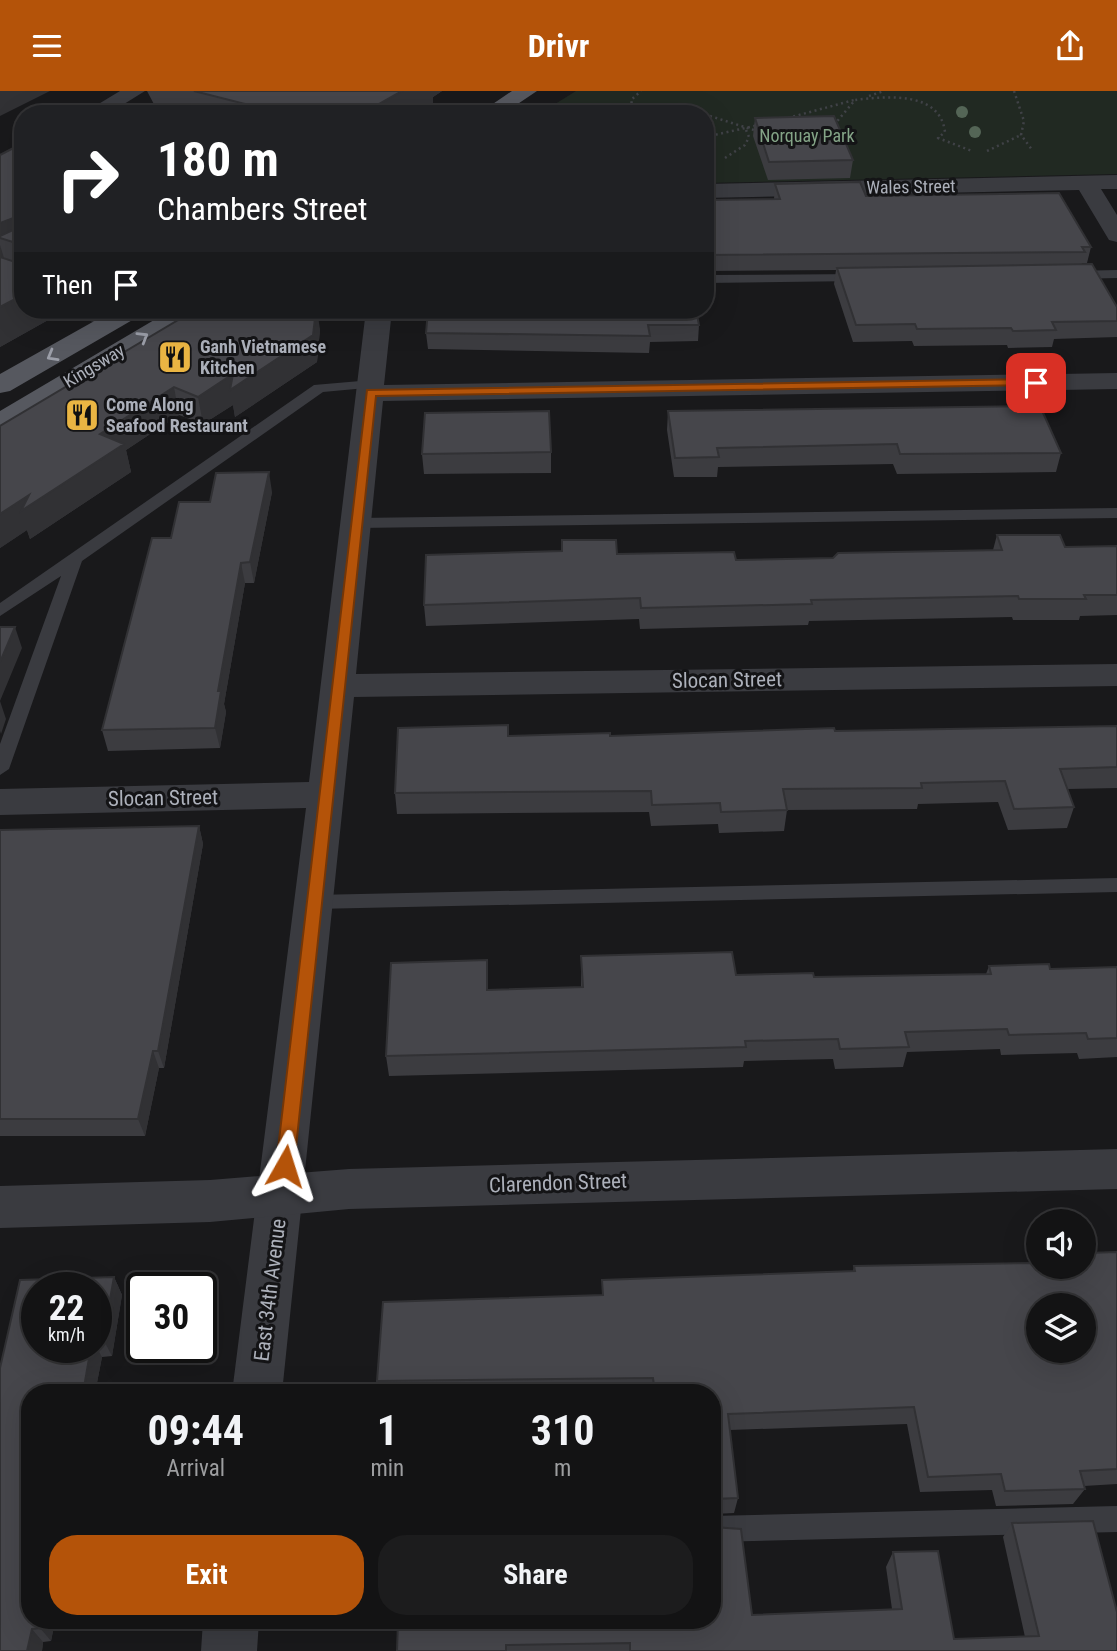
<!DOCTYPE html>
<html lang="en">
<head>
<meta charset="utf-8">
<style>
	:root { --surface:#131314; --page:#1c1c1d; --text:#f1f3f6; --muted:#9d9ea0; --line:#323234; --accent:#b45309 }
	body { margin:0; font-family:"Roboto Condensed",sans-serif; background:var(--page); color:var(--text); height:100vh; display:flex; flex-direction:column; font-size:26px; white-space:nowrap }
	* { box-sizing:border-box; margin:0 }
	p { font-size:23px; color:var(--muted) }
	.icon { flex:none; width:38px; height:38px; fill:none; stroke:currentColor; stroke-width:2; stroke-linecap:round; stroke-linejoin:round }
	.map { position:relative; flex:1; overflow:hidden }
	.side { position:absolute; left:21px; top:1293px; width:700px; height:245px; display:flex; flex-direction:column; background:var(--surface); border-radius:28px; box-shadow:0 7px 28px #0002,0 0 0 2px var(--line) }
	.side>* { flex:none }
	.guide { position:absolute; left:14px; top:14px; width:700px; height:214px; border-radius:28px; box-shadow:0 7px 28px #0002,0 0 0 2px var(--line); background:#202124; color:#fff; overflow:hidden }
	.buttons { position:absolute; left:1026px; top:1118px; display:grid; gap:14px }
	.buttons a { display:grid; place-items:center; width:70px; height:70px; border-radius:50%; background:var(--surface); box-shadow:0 7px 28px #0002,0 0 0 2px var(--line); font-size:35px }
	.speed { position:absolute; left:21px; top:1181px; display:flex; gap:14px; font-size:35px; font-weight:700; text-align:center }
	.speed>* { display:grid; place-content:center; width:91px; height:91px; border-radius:50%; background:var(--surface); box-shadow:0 7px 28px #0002,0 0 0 2px var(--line); line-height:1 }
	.speed small { font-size:18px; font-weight:400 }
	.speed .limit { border:4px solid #111; border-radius:10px; background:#fff; color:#111 }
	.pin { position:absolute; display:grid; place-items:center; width:60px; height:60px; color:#fff; margin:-30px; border-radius:14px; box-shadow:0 4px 10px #0006 }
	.me { position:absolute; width:77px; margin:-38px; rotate:6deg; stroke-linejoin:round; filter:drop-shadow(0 0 5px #0008) }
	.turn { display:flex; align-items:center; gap:24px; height:147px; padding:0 28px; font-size:32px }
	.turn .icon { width:91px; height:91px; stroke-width:2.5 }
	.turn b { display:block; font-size:49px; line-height:60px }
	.then { display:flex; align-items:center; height:66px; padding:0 28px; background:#0003; gap:14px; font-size:26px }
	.eta { display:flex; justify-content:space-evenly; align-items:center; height:119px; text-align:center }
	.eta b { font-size:42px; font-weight:700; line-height:49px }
	.button { display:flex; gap:14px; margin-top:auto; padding:14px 28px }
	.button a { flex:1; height:80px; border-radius:28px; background:var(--accent); color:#fff; font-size:28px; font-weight:700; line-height:80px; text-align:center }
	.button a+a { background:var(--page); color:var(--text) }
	header { display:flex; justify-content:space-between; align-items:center; height:91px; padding:0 28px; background:var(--accent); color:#fff; font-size:32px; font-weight:700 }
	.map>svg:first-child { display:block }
</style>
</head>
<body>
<header><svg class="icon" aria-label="menu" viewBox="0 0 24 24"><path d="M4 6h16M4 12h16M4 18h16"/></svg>Drivr<svg class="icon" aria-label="share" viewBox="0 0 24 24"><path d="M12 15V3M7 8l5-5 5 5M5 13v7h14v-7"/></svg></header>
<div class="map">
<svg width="1117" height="1560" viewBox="0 0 1117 1560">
	<rect width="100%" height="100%" fill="#19191b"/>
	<path fill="#212922" d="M 576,0 L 1117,0 L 1117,83 L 705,92 L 705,23 L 539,23 Z"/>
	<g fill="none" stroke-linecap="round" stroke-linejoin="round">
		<path stroke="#404247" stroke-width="2.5" stroke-dasharray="2 3.5" stroke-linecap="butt" d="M 1014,0 L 1024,30 L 1021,44 L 1033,60
			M 869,5 L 884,0
			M 619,23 L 632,20
			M 634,23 L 631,9 L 641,0
			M 710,25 L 757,40
			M 788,27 L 854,9
			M 834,34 L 855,9 C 887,5 940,0 945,41 L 938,47 L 972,60
			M 705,46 L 759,34
			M 987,60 L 1021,44
			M 725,67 L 745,54 L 749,46 L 746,39"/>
		<path fill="#3a3b40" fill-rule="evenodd" d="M 1117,179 L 1117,187 L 1073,188 L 1067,184 L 1073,180 Z
			M 864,183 L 866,186 L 860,190 L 705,192 L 705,184 Z
			M 372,289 L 379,293 L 377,296 L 323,301 L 82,470 L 9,678 L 0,684 L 0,653 L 61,485 L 0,525 L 0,512 L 314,294 Z
			M 1117,417 L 1117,427 L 357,437 L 349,432 L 357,427 Z
			M 1117,787 L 1117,801 L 314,818 L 307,816 L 304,811 L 307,806 L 314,804 Z
			M 1117,1415 L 1117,1441 L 712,1451 L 712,1425 Z"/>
		<path fill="#3a3b40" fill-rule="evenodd" d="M 120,0 L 145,0 L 108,23 L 82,23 Z
			M 1117,84 L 1117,98 L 1101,98 L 1117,124 L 1117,151 L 1109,149 L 1079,99 L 705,107 L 705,93 Z
			M 74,219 C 90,218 118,213 128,228 L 124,233 C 111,237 82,231 74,219 Z
			M 366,219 L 392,219 L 384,294 L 1117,282 L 1117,298 L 383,310 L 356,583 L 1117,573 L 1117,595 L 354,606 L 282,1302 L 232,1302 L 306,717 L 0,724 L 0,698 L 309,691 Z
			M 203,1530 L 259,1530 L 257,1560 L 201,1560 Z"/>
		<path fill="#3a3b40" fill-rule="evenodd" d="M 1117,1058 L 1117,1098 L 349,1118 L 210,1131 L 0,1137 L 0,1095 L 210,1089 L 349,1078 Z"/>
		<path fill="#56585f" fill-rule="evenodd" d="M 512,0 L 537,0 L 503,23 L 478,23 Z
			M 114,219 L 145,219 L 141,224 L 10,300 L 0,302 L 0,283 Z
			M 171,219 L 202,219 L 198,224 L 10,338 L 0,340 L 0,320 Z"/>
	</g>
	<g fill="#546556">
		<circle cx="962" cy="21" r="6"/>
		<circle cx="975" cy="41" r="6"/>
	</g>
	<path fill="#3c3c40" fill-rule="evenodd" d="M 147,0 L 442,0 L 433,6 L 433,14 L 418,23 L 170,23 L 157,19 Z
		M 755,27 L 853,69 L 850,87 L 768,89 L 753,45 Z
		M 0,64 L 66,219 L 0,256 Z
		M 775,93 L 866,105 L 1091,156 L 1087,172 L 1082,172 L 1081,174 L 1117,216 L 1117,246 L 1054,248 L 1052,256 L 1008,257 L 1007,254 L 914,255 L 912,250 L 853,251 L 834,193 L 836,179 L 705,180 L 705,109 L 774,108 Z
		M 428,219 L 699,234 L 698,250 L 650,251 L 649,262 L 428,258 L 426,242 Z
		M 320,238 L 317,271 L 235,326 L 233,314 L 203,333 L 179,324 L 126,359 L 131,381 L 30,448 L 27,439 L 0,457 L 0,335 Z
		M 668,320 L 1061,362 L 1056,381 L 897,383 L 893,373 L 718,376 L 717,386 L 674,386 L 667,339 Z
		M 551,361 L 551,382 L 424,383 L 422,363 Z
		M 272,401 L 254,492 L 245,492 L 224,613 L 226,621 L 220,657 L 108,660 L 102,639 L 171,447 L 210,411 Z
		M 997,444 L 1065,456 L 1117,455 L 1117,524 L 1080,525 L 1079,529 L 1013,529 L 1012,526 L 809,530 L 808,534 L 640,538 L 639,528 L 426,535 L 424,514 L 617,463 L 736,469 L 833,467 L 993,459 Z
		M 1117,635 L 1117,697 L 1068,698 L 1074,716 L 1067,737 L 1008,739 L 998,711 L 918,713 L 917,718 L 787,719 L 784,740 L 719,742 L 718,733 L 651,735 L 649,721 L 397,723 L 395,702 L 508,645 L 610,645 Z
		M 199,735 L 203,753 L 164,977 L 159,977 L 145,1045 L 0,1045 L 0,739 Z
		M 581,865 L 736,884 L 814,886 L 986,883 L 989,875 L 1050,878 L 1117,876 L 1117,966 L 1079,968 L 1077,962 L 1001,964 L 1000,958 L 907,961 L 903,976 L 835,978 L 833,968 L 744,970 L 743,976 L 389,985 L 386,965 L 489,899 L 581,896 Z
		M 1117,1161 L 1117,1393 L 1084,1395 L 1085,1398 L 1073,1413 L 996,1415 L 992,1399 L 920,1401 L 907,1333 L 730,1339 L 738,1407 L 734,1422 L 713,1423 L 713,1436 L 752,1524 L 892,1518 L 886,1476 L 893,1461 L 954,1548 L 1025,1546 L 1003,1446 L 1012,1432 L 1117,1560 L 397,1560 L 712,1530 L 712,1302 L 380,1302 L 377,1290 L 602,1204 L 602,1189 L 853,1180 L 854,1175 L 1083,1176 L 1083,1169 L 1087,1162 Z
		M 114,1186 L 122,1204 L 112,1265 L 102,1266 L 95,1302 L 30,1302 L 30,1530 L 55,1530 L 51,1550 L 43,1551 L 42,1560 L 0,1560 L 0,1277 L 20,1189 ZM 37,1197 L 96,1197 L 96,1256 L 37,1256 Z"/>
	<path fill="#313134" d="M 0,0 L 50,0 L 0,25 Z
		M 402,0 L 442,0 L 433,6 L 433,14 L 418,23 L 361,23 Z
		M 16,126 L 16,152 L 0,147 L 0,132 Z
		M 0,154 L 4,167 L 0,168 Z
		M 23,204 L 23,219 L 66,219 L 0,256 L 0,216 Z
		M 316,219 L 317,219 L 320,238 L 317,271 L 235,326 L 233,314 L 203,333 L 198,306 L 233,283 Z
		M 174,296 L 179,324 L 126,359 L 131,381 L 30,448 L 27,439 L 0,457 L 0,423 L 29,404 L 100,343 Z
		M 269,381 L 272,401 L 254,492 L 250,471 Z
		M 241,472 L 245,492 L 224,613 L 226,621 L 220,657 L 215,637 L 218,600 Z
		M 15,536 L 22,557 L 0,610 L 6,628 L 1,643 L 0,640 L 0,571 Z
		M 199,735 L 203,753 L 164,977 L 158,960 Z
		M 153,960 L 159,977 L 145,1045 L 138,1028 Z
		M 114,1186 L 122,1204 L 112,1265 L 103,1248 Z
		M 96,1255 L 102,1266 L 95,1302 L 83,1302 L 91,1256 L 96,1256 Z
		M 41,1530 L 55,1530 L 51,1550 L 40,1537 Z
		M 32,1538 L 43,1551 L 42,1560 L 27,1560 Z"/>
	<path fill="#46464b" stroke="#313134" stroke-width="2" fill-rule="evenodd" d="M 194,0 L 402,0 L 361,23 L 244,23 L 257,16 Z
		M 834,25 L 853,69 L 769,71 L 755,27 Z
		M 23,52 L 23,204 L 0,216 L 0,166 L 15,171 L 16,152 L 0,147 L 0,145 L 15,138 L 16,126 L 0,132 L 0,64 Z
		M 860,91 L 866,105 L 1059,102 L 1091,156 L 1082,156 L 1085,161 L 705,164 L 705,109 L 780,108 L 775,93 Z
		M 1092,173 L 1117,216 L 1117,230 L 1052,231 L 1056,239 L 1013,240 L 1011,237 L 917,238 L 915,233 L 856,234 L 837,177 Z
		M 195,219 L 316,219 L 313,244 L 230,299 L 233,283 L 198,306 L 174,296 L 100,343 L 124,353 L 21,420 L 29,404 L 0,423 L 0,335 Z
		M 428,219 L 696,219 L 699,234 L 648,234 L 650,245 L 426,242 Z
		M 1040,315 L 1061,362 L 900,363 L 897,353 L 717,357 L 719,366 L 675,367 L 668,320 Z
		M 549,320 L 551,361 L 422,363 L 425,322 Z
		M 269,381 L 250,471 L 241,472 L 218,600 L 221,600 L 215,637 L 102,639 L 152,447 L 171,447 L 179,411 L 210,411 L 216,382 Z
		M 997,444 L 1060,444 L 1065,456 L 1117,455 L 1117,504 L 1084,504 L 1086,508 L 1019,508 L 1018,505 L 811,509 L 812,513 L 641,517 L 640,507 L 424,514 L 426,464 L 562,460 L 562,449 L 616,449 L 617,463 L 734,461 L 736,469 L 833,467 L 838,462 L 1002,459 Z
		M 0,536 L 15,536 L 0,571 Z
		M 508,634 L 508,645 L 610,642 L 610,645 L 834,637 L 835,640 L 1117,635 L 1117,676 L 1060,678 L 1074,716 L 1014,718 L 1005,690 L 921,692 L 922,697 L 783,698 L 787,719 L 721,721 L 720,712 L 652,714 L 651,700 L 395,702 L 398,637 Z
		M 199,735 L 158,960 L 153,960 L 138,1028 L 0,1028 L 0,739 Z
		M 732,861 L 736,884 L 813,882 L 814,886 L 991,883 L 989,875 L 1049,873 L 1050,878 L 1117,876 L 1117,947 L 1088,948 L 1086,942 L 1009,944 L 1007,938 L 905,941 L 909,956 L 840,958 L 838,948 L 745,950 L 746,956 L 386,965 L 391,872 L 487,869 L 487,899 L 583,896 L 581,865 Z
		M 1117,1161 L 1117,1378 L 1080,1380 L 1085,1398 L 1005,1400 L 1001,1383 L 928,1386 L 914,1316 L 728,1323 L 738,1407 L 713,1408 L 713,1436 L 741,1438 L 752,1524 L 902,1518 L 893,1461 L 938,1460 L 954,1548 L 1039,1545 L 1012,1432 L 1093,1430 L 1117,1521 L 1117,1560 L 630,1560 L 630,1552 L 506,1554 L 506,1560 L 397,1560 L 398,1530 L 712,1530 L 712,1302 L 655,1302 L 653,1287 L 377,1290 L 383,1211 L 603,1204 L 602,1189 L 855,1180 L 854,1175 L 1038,1172 L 1038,1176 L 1083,1176 L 1083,1171 L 1089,1171 L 1087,1162 ZM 1038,1214 L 1083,1214 L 1083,1260 L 1038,1260 Z
		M 114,1186 L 103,1248 L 96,1248 L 96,1197 L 37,1197 L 37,1256 L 91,1256 L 83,1302 L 30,1302 L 30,1530 L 41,1530 L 40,1537 L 32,1538 L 27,1560 L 0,1560 L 0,1277 L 20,1189 Z"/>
	<defs><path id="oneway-chevron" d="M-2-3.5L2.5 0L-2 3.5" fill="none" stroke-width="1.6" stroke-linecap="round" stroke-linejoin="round" transform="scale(1.75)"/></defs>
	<g stroke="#9b9ea8">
		<use href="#oneway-chevron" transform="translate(143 246) rotate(-31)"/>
		<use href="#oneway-chevron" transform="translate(52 265) rotate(150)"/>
	</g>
	<path fill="#b45309" stroke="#753606" stroke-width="2" d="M 1036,288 L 1042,292 L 1040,294 L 376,305 L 294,1075 L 292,1081 L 278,1081 L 276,1075 L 367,299 Z"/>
	<defs>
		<g id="restaurant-square" transform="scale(1.75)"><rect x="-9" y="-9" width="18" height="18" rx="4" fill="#eab543" stroke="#141416"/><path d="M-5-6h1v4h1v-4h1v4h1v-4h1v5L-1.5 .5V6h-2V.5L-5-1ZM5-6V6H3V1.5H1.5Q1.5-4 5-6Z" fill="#111"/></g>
	</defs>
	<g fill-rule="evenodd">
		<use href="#restaurant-square" x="175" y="266"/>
		<use href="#restaurant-square" x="82" y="324"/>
	</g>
	<g text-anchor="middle" stroke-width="6" stroke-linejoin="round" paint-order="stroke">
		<g font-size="18" fill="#84a487" stroke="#141416">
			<text x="807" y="51">Norquay Park</text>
		</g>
		<g font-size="18" fill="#acb0ba" stroke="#141416">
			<text transform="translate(911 96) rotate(-1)" y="6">Wales Street</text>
			<text transform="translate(94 275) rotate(-31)" y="6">Kingsway</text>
		</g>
		<g font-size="18" font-weight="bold" fill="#acb0ba" stroke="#141416" text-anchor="start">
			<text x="200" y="262">Ganh Vietnamese<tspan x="200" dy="21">Kitchen</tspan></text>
			<text x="106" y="320">Come Along<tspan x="106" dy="21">Seafood Restaurant</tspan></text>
		</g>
		<g font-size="21" fill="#acb0ba" stroke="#141416">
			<text transform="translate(727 589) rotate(-1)" y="7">Slocan Street</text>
			<text transform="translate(163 707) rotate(-1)" y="7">Slocan Street</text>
			<text transform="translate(558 1092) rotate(-2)" y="7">Clarendon Street</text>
			<text transform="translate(270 1199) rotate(-83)" y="7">East 34th Avenue</text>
		</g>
	</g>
</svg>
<div class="buttons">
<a><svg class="icon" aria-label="sound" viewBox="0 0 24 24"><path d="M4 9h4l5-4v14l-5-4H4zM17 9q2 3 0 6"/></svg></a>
<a><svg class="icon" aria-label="layers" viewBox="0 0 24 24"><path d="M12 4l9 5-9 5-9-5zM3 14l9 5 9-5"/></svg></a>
</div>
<div class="speed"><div>22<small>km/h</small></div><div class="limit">30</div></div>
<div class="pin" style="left:1036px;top:292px;background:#d93025"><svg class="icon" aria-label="arrive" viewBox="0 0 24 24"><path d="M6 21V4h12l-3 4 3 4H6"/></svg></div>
<svg class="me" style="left:285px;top:1075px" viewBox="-20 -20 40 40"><path d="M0-17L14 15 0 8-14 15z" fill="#b45309" stroke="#fff" stroke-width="4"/></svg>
<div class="guide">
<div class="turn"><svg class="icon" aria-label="right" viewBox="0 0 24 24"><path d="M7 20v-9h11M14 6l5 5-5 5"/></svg><div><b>180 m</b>Chambers Street</div></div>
<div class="then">Then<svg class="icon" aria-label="arrive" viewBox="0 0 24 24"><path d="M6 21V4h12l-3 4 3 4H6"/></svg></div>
</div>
<section class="side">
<div class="eta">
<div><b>09:44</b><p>Arrival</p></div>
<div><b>1</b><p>min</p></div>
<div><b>310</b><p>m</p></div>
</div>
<div class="button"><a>Exit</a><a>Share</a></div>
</section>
</div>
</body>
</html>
